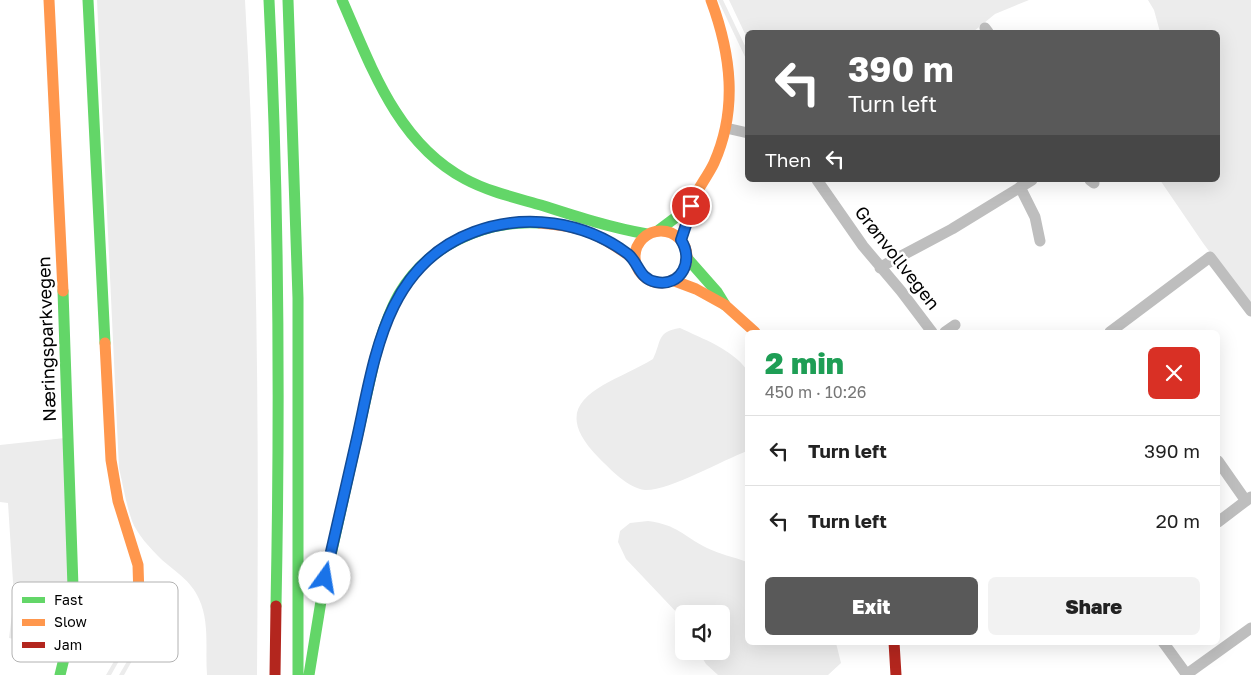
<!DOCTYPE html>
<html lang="en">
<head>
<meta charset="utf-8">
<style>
	:root { --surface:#fff; --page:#f2f2f2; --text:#222; --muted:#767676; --line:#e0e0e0; --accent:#595959 }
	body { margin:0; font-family:"Golos Text",sans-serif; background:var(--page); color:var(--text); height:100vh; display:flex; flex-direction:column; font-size:19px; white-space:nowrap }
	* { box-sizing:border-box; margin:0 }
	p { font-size:16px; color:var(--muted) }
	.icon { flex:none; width:28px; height:28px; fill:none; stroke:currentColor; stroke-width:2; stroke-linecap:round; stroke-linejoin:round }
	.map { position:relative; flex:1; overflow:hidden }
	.side { position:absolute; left:745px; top:330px; width:475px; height:315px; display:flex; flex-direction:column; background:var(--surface); border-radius:8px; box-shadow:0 5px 20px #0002 }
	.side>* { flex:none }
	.hud { position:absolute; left:745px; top:30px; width:475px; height:152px; border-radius:8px; box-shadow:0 5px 20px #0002; background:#595959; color:#fff; overflow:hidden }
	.controls { position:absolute; left:675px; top:605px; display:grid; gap:10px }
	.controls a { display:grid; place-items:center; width:55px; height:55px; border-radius:8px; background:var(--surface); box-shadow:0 5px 20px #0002; font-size:25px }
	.pin { position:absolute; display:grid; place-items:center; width:42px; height:42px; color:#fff; margin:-21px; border:2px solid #fff; border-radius:50%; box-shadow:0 1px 5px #0007 }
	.me { position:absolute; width:55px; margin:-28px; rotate:13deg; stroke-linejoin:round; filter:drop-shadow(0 0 4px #0008) }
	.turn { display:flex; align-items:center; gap:18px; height:105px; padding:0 20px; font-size:22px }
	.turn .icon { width:65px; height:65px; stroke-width:2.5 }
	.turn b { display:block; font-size:35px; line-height:42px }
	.then { display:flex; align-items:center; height:48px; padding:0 20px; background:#0003; gap:10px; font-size:19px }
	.round { display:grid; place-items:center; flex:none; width:52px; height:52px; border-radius:8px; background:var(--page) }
	.head { display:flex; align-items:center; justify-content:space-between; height:85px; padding:0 20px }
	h1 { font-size:30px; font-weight:800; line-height:38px; color:#1e9e55 }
	.action { display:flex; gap:10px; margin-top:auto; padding:10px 20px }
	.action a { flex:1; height:58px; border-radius:8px; background:var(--accent); color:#fff; font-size:20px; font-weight:800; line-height:58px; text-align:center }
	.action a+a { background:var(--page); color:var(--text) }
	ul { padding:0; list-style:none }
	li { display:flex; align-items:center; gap:15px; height:70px; padding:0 20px; border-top:1px solid var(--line) }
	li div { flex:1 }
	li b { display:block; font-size:19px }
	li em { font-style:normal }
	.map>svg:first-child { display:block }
</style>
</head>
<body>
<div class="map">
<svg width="1251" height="675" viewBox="0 0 1251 675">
	<rect width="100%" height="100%" fill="#fff"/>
	<path fill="#ececec" d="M 97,0 L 245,0 C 258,225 259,450 257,675 L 207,675 C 205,649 210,623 199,599 C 191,580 174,571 160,558 C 150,548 137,534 132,521 C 126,504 123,485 119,468 Z
		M 718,0 L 723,0 L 747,50 L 747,61 Z
		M 729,0 L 1029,0 L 995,14 L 973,32 L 748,32 L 747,38 Z
		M 1148,0 L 1251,0 L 1251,307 L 1203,243 L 1160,180 L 1218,180 L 1218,32 L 1160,32 L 1154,10 Z
		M 680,328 C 703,339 732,349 747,370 L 747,451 C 723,460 669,491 645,490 C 628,488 610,469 599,458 C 540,398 611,385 653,359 C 662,341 656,332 680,328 Z
		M 65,438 L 71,627 L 43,645 L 9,638 L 14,598 L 8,503 L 0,502 L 0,445 Z
		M 648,521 C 678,525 683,536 707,548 C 719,554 734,557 747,562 L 748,642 L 836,643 L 841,663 L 828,675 L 718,675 L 706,664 L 698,651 L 721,651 L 721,614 L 684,614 L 684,627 L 680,616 L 626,559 L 618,542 L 620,531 L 630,523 Z
		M 152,600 L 160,604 L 160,611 L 157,610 L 156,605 L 151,605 L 150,606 L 111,675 L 106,675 L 148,603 Z
		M 156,612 L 159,613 L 124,675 L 119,675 Z"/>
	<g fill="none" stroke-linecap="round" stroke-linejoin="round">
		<path stroke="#bebebe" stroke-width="11" d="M 985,28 L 988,32
			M 726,128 L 748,133
			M 817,180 L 863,246 L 901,291 L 932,332
			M 1090,180 L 1094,183
			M 1020,187 L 1035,217 L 1040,241
			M 880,268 L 886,264 L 952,229 L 1032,180
			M 945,332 L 955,325
			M 1110,332 L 1210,257 L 1251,311
			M 1218,461 L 1246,501
			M 1218,522 L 1251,497
			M 1163,642 L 1187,675
			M 1187,674 L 1251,628"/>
		<path stroke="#63d668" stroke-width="11" d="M 88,0 L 105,343
			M 269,0 C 279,202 280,404 276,606
			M 288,0 L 298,298 L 298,675
			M 342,0 C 371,66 397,143 465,179 C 489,192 517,198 544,206 C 578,217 612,228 647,234
			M 659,230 L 691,206
			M 687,258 L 717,292 L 725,305
			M 60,675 L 69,638 L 73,587 L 63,291
			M 309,675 L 322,595 L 374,362 C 380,339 387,315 399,294 C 427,246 484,220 539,223"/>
		<path stroke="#ff974d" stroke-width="11" d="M 49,0 L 63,291
			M 539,223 C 583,226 600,234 635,260
			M635 257a26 26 0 1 1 52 0a26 26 0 1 1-52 0Z
			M 681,240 C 685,229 686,218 690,207 C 695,191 707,178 714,163 C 738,109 731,54 711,0
			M 672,280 L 696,289 L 725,305 L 755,332
			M 105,343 L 111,460 L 118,501 L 138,565 L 139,597"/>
		<path stroke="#b3261e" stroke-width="11" d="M 894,642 L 896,675
			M 275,675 L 276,606"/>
	</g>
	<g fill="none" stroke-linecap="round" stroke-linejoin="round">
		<g stroke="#114b97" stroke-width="12">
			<path id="route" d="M 325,578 C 336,531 346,485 357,438 C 375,357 385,265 474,232 C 525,213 584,221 628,254 C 639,263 639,279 656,282 C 682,287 694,260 681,240 L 688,219 L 691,206"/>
		</g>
		<use href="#route" stroke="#1a73e8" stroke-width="9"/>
	</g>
	<g text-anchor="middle" stroke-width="5" stroke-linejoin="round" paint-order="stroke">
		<g font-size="18" fill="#000" stroke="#fff">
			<text transform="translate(897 258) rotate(52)" y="6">Grønvollvegen</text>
			<text transform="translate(47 339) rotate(-92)" y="6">Næringsparkvegen</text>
		</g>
	</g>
	<rect x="12" y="582" width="166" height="80" rx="8" fill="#fff" stroke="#b2b2b2" stroke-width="1"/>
	<rect x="22" y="597" width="23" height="6" fill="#63d668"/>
	<rect x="22" y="619" width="23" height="7" fill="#ff974d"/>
	<rect x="22" y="642" width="23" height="6" fill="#b3261e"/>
	<g font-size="14" fill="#000">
		<text x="54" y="605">Fast</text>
		<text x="54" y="627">Slow</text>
		<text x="54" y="650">Jam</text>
	</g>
</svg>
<div class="controls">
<a><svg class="icon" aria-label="sound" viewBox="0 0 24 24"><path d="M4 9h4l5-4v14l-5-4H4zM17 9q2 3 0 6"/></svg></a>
</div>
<div class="pin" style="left:691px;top:206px;background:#d93025"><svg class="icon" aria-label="arrive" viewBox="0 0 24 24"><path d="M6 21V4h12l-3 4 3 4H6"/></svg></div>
<svg class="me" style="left:325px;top:578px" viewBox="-20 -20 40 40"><circle r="19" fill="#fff"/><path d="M0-13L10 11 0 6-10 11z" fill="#1a73e8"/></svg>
<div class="hud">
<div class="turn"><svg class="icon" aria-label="left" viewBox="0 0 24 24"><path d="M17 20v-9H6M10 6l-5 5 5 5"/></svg><div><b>390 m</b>Turn left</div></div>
<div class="then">Then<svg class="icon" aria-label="left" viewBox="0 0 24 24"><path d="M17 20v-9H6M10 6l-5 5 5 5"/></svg></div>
</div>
<section class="side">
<div class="head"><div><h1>2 min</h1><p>450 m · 10:26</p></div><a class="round" style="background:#d93025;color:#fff"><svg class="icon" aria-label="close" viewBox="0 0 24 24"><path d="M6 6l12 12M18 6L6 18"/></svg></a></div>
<ul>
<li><svg class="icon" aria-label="left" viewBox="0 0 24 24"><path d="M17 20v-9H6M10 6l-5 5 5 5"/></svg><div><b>Turn left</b></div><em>390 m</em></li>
<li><svg class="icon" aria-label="left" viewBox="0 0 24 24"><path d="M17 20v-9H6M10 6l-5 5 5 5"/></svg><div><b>Turn left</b></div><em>20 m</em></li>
</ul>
<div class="action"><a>Exit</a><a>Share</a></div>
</section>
</div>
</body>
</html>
